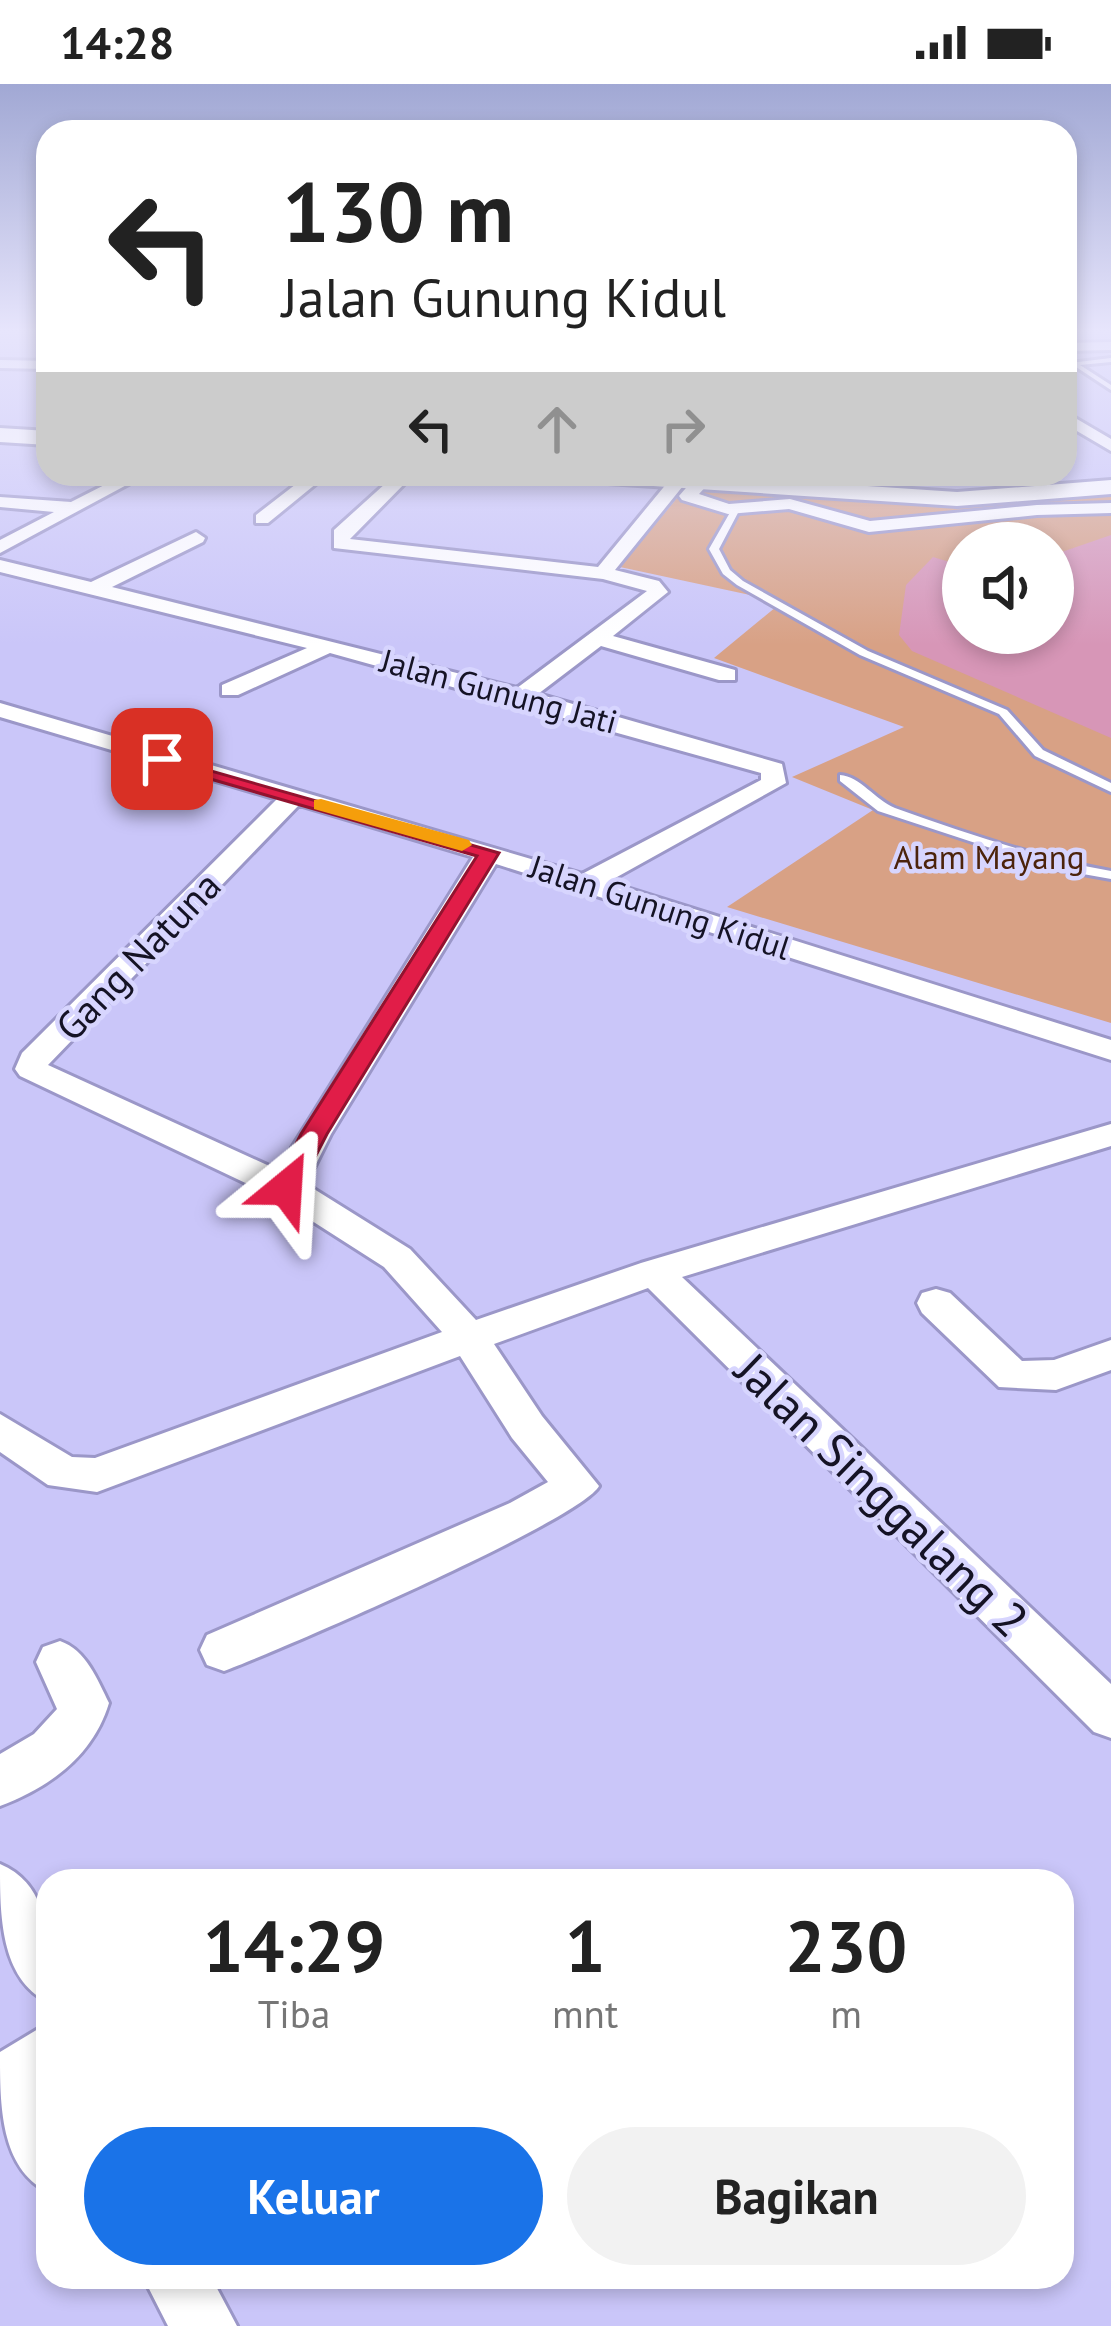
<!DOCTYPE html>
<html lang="id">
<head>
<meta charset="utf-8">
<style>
	:root { --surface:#fff; --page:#f2f2f2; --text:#222; --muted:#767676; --accent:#1a73e8 }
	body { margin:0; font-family:"PT Sans",sans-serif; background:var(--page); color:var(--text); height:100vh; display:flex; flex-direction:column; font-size:45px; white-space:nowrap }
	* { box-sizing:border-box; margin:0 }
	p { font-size:39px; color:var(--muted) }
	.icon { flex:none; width:66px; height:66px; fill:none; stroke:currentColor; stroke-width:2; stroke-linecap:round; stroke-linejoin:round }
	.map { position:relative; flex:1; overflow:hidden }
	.sheet { position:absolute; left:36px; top:1785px; width:1038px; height:420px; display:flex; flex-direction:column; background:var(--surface); border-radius:36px; box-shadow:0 6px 18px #0003 }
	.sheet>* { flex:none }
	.banner { position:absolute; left:36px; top:36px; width:1041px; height:366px; border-radius:36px; box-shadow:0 6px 18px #0003; background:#fff; color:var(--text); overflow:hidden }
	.controls { position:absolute; left:942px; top:438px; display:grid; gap:24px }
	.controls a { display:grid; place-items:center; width:132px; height:132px; border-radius:50%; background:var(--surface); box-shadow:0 6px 18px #0003; font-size:60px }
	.pin { position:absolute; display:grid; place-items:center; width:102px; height:102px; color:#fff; margin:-51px; border-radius:24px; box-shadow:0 6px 18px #0006 }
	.me { position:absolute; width:132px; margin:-66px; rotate:27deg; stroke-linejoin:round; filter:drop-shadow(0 0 9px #0008) }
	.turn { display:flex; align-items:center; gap:42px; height:252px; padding:0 48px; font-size:54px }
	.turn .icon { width:156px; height:156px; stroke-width:2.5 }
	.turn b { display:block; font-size:84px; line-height:102px }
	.lanes { display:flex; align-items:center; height:114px; padding:0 48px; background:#0003; justify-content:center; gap:60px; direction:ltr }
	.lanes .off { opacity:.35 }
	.eta { display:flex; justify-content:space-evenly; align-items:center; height:204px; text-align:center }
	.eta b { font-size:72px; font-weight:800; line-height:84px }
	.primary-button { display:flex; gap:24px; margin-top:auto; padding:24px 48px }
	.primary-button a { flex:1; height:138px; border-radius:72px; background:var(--accent); color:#fff; font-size:48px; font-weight:800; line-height:138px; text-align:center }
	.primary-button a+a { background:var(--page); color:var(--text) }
	.status { display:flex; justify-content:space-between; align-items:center; height:84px; padding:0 60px; background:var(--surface); direction:ltr }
	.status svg { height:33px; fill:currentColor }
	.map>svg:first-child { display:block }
</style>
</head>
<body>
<div class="status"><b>14:28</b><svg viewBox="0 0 49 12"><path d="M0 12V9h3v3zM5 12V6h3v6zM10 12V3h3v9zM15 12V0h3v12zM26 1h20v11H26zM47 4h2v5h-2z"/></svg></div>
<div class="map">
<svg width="1111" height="2242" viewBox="0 0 1111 2242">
	<rect width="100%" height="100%" fill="#cac6f9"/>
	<path fill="#d8a185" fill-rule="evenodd" d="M 687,402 L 946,420 L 1111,408 L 1111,939 L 727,823 L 873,726 L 792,693 L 904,643 L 714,574 L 782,518 L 620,483 ZM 963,459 L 1053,459 L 1053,549 L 963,549 Z"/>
	<path fill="#d796b7" d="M 1111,451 L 1111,654 L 912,567 L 899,551 L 906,501 L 933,473 L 963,482 L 963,549 L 1053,549 L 1053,471 Z"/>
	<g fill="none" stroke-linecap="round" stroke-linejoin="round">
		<g stroke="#9b97c8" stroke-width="6">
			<path id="lane" d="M 1111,274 L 1111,278 L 1080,281 L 1111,301 L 1111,306 L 1070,279 Z
				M 736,422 L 740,425 L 719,465 L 730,486 L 743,497 L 868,567 L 1007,626 L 1043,666 L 1111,699 L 1111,708 L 1035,672 L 999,630 L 860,571 L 737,501 L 723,490 L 709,465 L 732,425 Z
				M 840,691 C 860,692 875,716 895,724 C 965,749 1038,774 1111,787 L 1111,795 L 1055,785 L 878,727 L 840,697 Z"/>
		</g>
		<g stroke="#9b97c8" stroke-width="6">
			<path id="street" d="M 1111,258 L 1111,266 L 1065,267 L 1065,259 Z
				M 0,276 L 48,277 L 48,285 L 0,284 Z
				M 1065,328 L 1111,355 L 1111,367 L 1065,340 Z
				M 126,390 L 147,390 L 0,469 L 0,456 L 54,428 L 0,423 L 0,413 L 71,418 Z
				M 309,390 L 328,390 L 268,439 L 256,439 L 256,431 Z
				M 396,390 L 414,390 L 350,455 L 598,483 L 672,393 L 687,397 L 615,486 L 659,497 L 668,508 L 613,552 L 735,586 L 735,596 L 719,596 L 601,562 L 538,610 L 782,680 L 786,699 L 608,798 L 1111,956 L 1111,976 L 496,780 L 331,1050 L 306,1100 L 410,1165 L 476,1236 L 641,1179 L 1111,1040 L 1111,1062 L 682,1193 L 1111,1600 L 1111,1654 L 1094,1648 L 648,1204 L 494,1260 L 542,1332 L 599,1402 C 581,1436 278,1567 224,1587 L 207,1581 L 200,1566 L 207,1551 L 510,1419 L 548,1398 L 512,1354 L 460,1272 L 97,1408 L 48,1401 L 0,1368 L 0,1330 L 72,1373 L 95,1374 L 442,1248 L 384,1183 L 273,1112 L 20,992 L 15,985 L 22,969 L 277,715 L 0,633 L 0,619 L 582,790 L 761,696 L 761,689 L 330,569 L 238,611 L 222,611 L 222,601 L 307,564 L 0,488 L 0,476 L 91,498 L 196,448 L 205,454 L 203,458 L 112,503 L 517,604 L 647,507 L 603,495 L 334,464 L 334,446 ZM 299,721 L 473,773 L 278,1086 L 48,981 Z
				M 692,390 L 708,390 L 710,398 L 699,410 L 729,420 L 790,415 L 870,437 L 1037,421 L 1111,419 L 1111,429 L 1037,431 L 869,448 L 789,425 L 728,430 L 682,416 L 679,412 L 692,397 Z
				M 936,1205 L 950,1209 L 1022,1277 L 1054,1276 L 1111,1256 L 1111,1286 L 1056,1306 L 999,1303 L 922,1229 L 917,1219 L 922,1209 Z
				M 60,1557 C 86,1566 97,1595 109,1619 C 93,1672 50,1703 0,1722 L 0,1670 L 34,1650 L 57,1625 L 36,1578 L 43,1563 Z
				M 0,1780 C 55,1803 48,1868 48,1918 C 0,1895 0,1830 0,1780 Z
				M 48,1939 L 48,2004 L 40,2010 L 48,2022 L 48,2108 C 0,2084 0,2021 0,1968 Z
				M 143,2193 L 211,2193 L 237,2242 L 168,2242 Z"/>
		</g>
		<g stroke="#9b97c8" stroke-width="6">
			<path id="secondary" d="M 0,344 L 48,347 L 48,361 L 0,358 Z
				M 565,390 L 687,390 L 957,408 L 1111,396 L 1111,410 L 957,422 L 577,397 Z"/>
		</g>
		<use href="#lane" fill="#fff" fill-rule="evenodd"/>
		<use href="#street" fill="#fff" fill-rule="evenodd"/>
		<use href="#secondary" fill="#fff" fill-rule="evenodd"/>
	</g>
	<linearGradient id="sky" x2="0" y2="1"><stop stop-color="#a1a8d4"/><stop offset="0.44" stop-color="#e7e5fc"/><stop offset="1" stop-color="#e7e5fc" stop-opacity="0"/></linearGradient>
	<rect width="1111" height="561" fill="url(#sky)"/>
	<path fill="#e11d48" stroke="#92132f" stroke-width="3" d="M 155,671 L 499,769 L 327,1050 L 296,1110 L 286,1113 L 273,1104 L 301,1050 L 477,772 L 155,679 Z"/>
	<path fill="#f59e0b" d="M 321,715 L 469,756 L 472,761 L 462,767 L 314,725 L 314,716 Z"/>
	<g text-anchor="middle" stroke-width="9" stroke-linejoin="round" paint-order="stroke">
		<g font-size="33" fill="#151325" stroke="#d7d5fe">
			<text transform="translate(499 607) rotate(15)" y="12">Jalan Gunung Jati</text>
			<text transform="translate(660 823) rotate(18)" y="12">Jalan Gunung Kidul</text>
		</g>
		<g font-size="33" fill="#4c230b" stroke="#d7d5fe">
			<text x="989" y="785">Alam Mayang</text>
		</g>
		<g font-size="39" fill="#151325" stroke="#d7d5fe">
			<text transform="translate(138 872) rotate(-46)" y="14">Gang Natuna</text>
		</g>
		<g font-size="48" fill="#151325" stroke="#d7d5fe">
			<text transform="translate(882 1411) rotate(44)" y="17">Jalan Singgalang 2</text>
		</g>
	</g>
</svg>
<div class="controls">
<a><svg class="icon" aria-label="sound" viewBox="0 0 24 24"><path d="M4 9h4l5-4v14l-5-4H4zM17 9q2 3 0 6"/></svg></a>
</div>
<div class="pin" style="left:162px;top:675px;background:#d93025"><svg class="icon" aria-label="arrive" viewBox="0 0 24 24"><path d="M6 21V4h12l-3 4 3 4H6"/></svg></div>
<svg class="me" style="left:286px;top:1104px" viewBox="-20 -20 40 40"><path d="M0-17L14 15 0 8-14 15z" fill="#e11d48" stroke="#fff" stroke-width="4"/></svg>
<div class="banner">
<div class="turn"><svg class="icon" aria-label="left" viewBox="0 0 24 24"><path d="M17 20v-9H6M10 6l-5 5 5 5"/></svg><div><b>130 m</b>Jalan Gunung Kidul</div></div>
<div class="lanes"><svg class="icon" aria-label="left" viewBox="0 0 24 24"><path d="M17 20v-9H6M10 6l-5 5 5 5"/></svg><svg class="icon off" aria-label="ahead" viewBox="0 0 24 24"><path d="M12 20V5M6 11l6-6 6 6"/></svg><svg class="icon off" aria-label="right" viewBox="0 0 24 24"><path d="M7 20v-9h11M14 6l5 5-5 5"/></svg></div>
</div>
<section class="sheet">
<div class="eta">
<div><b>14:29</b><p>Tiba</p></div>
<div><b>1</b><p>mnt</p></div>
<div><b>230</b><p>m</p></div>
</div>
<div class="primary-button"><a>Keluar</a><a>Bagikan</a></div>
</section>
</div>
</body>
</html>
